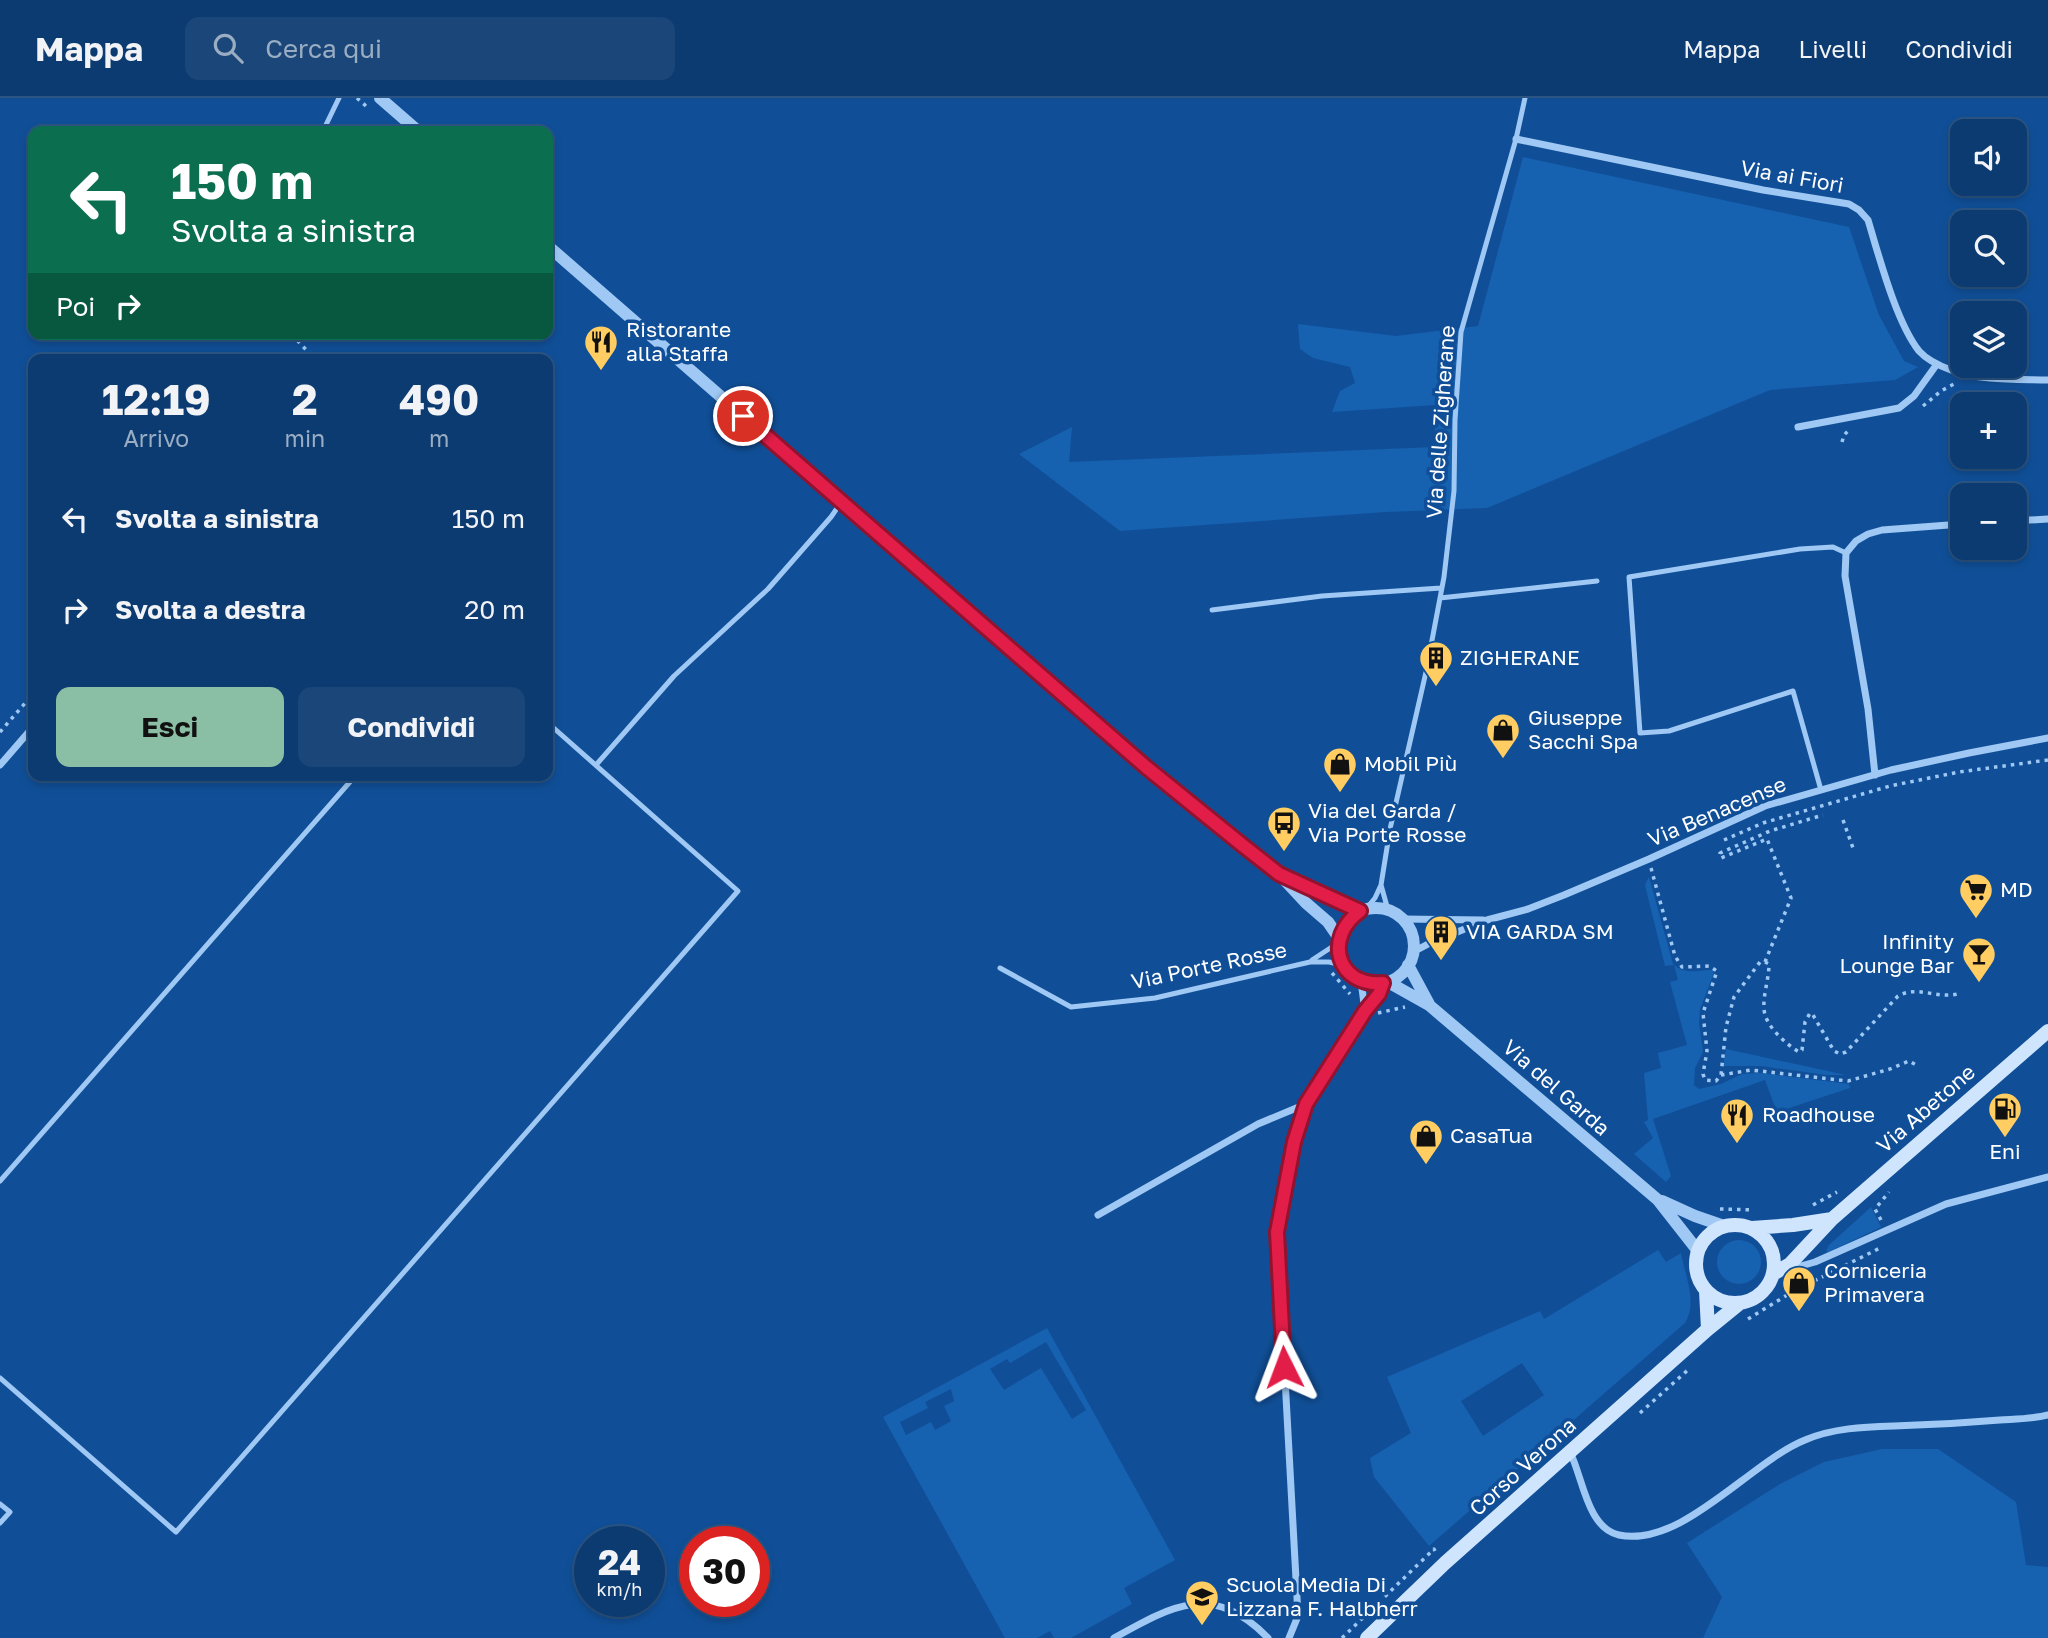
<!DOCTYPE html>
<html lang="it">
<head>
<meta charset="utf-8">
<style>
	:root { --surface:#0c3b71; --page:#1a4679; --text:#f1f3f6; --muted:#9aadc3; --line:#2c5584; --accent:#8abfa5 }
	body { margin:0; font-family:"Golos Text",sans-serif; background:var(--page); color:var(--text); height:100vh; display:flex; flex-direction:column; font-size:26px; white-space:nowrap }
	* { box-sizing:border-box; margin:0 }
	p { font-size:23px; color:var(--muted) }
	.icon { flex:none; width:38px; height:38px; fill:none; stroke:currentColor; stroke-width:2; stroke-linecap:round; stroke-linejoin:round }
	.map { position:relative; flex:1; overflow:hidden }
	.details { position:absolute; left:28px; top:256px; width:525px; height:427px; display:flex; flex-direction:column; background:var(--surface); border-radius:14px; box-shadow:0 4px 10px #0003,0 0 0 2px var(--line) }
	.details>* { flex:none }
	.banner { position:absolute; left:28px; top:28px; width:525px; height:214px; border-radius:14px; box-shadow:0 4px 10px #0003,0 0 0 2px var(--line); background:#0b6e4f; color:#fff; overflow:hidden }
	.tools { position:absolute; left:1950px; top:21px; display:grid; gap:14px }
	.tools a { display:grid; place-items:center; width:77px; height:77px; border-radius:14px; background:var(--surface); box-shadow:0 4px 10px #0003,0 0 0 2px var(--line); font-size:35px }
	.speed { position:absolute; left:574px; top:1428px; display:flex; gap:14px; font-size:35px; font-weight:700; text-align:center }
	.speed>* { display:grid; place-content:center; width:91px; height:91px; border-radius:50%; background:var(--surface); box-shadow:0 4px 10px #0003,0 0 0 2px var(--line); line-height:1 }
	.speed small { font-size:18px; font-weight:400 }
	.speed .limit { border:10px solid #d22; background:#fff; color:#111 }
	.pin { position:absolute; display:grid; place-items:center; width:60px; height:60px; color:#fff; margin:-30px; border:4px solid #fff; border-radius:50%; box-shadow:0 2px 7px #0007 }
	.me { position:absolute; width:77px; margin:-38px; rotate:357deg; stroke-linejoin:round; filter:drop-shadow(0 0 5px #0008) }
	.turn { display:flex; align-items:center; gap:24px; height:147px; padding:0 28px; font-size:32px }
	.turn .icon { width:91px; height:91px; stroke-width:2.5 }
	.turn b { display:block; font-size:49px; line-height:60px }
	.then { display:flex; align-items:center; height:66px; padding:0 28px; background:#0003; gap:14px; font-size:26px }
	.eta { display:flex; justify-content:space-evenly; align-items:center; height:119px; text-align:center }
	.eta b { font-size:42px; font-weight:700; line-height:49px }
	.action { display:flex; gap:14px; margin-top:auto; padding:14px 28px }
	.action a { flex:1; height:80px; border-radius:14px; background:var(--accent); color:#111; font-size:28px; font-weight:700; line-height:80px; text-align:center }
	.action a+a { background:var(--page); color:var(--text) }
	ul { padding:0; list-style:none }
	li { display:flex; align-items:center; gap:21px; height:91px; padding:0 28px }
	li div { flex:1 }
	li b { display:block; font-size:26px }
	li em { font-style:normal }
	header { display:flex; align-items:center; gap:42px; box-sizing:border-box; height:98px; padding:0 35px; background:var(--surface); border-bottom:2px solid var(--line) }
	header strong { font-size:33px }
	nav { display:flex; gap:38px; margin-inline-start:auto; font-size:24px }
	.search { width:490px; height:63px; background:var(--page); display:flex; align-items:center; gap:18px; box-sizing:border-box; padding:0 24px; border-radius:14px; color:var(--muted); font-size:26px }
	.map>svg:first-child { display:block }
</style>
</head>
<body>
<header>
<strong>Mappa</strong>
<div class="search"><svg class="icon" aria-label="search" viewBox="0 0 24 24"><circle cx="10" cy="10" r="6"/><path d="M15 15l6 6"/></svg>Cerca qui</div>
<nav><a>Mappa</a><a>Livelli</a><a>Condividi</a></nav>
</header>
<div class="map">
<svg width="2048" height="1540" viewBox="0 0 2048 1540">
	<rect width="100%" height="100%" fill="#104f97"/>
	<path fill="#1761b1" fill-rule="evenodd" d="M 1523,59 L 1849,129 L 1879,217 L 1904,263 L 1918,269 L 1895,282 L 1770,292 L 1487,410 L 1386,414 L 1120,433 L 1019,356 L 1072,329 L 1069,364 L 1435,349 L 1435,307 L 1332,314 L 1340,293 L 1355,285 L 1350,269 L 1313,260 L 1300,251 L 1298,226 L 1396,238 L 1478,228 Z
		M 1649,779 L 1673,866 C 1683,876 1697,873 1710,872 L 1713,872 L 1714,875 L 1700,911 L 1699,925 L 1703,954 L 1695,970 L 1694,987 L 1699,991 L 1721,986 L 1742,976 L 1759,975 L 1849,986 L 1850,990 L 1777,1014 L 1765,982 L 1653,1021 L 1671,1078 L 1666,1084 L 1634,1056 L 1653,1040 L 1644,1024 L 1648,1022 L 1644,975 L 1661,970 L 1658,955 L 1687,947 L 1670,884 L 1678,882 L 1674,867 L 1665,868 L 1645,787 Z
		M 1726,951 L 1846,977 L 1826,977 L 1761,968 L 1723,968 Z
		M 1871,1109 L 1881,1129 L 1829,1154 L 1826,1153 L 1829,1147 Z
		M1717 1164a22 22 0 1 1 44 0a22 22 0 1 1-44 0Z
		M 1658,1152 L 1666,1164 L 1681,1155 C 1685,1178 1698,1204 1685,1225 L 1429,1448 L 1374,1379 L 1370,1360 L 1411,1335 L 1387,1279 L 1540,1213 L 1544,1221 ZM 1522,1265 L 1544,1297 L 1483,1338 L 1461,1303 Z
		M 1047,1230 L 1175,1462 L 1124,1490 L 1132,1506 L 1071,1540 L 1054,1540 L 1050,1533 L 1037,1540 L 1005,1540 L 883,1319 ZM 1046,1244 L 1086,1312 L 1072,1321 L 1041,1270 L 1004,1292 L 990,1271 L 1007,1261 L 1010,1265 ZM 951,1291 L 954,1303 L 944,1308 L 951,1323 L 935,1332 L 931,1324 L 906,1337 L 900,1324 L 928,1310 L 925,1304 Z
		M 1882,1351 L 1938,1351 L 2016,1404 L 2026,1467 L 2048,1469 L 2048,1540 L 1703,1540 L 1722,1499 L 1687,1445 L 1780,1386 L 1824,1364 Z"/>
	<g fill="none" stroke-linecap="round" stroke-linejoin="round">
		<path stroke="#9fc8f4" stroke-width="3.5" stroke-dasharray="3.5 5" stroke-linecap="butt" d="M 357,0 L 366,8
			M 296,236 L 294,239 L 315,261
			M 1923,308 L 1941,293 L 1954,286
			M 1842,344 L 1844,337 L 1848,333
			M 0,634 L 33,596
			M 1843,722 L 1853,750
			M 1724,742 L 1763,725 L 1890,688 L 1959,674 L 2048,662
			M 1651,770 L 1675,858 L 1682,869 L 1709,868 L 1717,873 L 1703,915 L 1707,953 L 1703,976 L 1705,982 L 1716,983 L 1721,977 L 1726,929 L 1734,899 L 1760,864 L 1765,864 L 1769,866 C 1769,881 1763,896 1764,911 C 1765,928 1786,946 1799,954 L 1802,952 L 1805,924 L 1810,915 L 1813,917 L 1834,953 L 1840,956 L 1846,954 L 1898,898 C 1917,887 1937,901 1957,896
			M 1765,864 L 1791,800 L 1767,741 L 1721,760 L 1720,755 L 1770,733 L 1823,717
			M 1332,875 L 1350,896
			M 1378,915 L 1405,909
			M 1721,977 L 1751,972 L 1848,983 L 1890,971 L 1909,963 L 1918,968
			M 1813,1107 L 1837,1094
			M 1720,1111 L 1754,1112
			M 1881,1122 L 1875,1111 L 1889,1094
			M 1748,1221 L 1792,1194 L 1880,1150
			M 1640,1315 L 1689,1271
			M 1342,1540 L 1434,1451 L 1435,1453"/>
		<path stroke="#9fc8f4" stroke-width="5" d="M 323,33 L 339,0
			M 1440,500 L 1597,483
			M 1212,512 L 1322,498 L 1441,490
			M 596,667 L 674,578 L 768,491 L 831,419 L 842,403
			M 1821,692 L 1793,593 L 1669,633 L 1640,635 L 1629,479 L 1800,451 L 1833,449 L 1846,455
			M 1381,787 L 1388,812
			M 1366,811 L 1375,800 L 1381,787 L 1390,731 L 1426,574 L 1444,479 L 1454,393 L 1455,322 L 1461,234 L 1516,41 L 1525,0
			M 1312,862 L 1338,845
			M 1000,870 L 1071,909 L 1155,900 L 1310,864 L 1329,864 L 1343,867
			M 0,1083 L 356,677
			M 0,1280 L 176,1434 L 738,793 L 548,625
			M 0,1406 L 10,1414 L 0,1425"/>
		<path stroke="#9fc8f4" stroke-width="7" d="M 1516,41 L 1763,92 L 1849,106 L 1859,112 L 1868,122 C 1879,158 1896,224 1919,253 C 1927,262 1940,268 1951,272 C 1981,283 2017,281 2048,282
			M 378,261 L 383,258
			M 1798,329 L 1899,310 L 1914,298 L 1937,266
			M 2014,423 L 2048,421
			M 0,667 L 33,629
			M 1875,677 L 1868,611 L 1845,478 L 1846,455 L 1856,443 L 1868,436 L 1882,432 L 1962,426
			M 1402,821 L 1483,822
			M 1413,854 L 1430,845 L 1487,822 L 1528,811 L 1564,797 L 1649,761 L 1765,708 L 1891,672 L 1969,655 L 2048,640
			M 1361,883 L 1365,913
			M 1098,1117 L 1258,1026 L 1306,1006
			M 1790,1171 L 1815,1164 L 1946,1106 L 2048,1079
			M 1570,1354 C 1583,1380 1587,1430 1619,1437 C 1682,1450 1750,1364 1805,1342 C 1833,1330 1864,1329 1894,1328 C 1930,1327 1965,1325 2000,1322 C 2016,1321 2033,1321 2048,1317
			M 1114,1540 C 1173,1507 1213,1484 1268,1540
			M 1289,1540 L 1298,1518 L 1277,1134 L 1294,1044 L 1306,1006 L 1365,913 L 1379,896 L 1383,885"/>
		<path stroke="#9fc8f4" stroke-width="12" d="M 380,0 L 418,33
			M 548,148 L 1146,669 L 1279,776 L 1306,805 L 1328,824 L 1339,840
			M 1286,780 L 1360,813
			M1338 848a38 38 0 1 1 76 0a38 38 0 1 1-76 0Z
			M 1408,867 L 1429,906
			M 1388,884 L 1429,907 L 1658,1102 L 1698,1153
			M 1662,1103 L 1695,1118 L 1724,1128"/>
		<path stroke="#cfe5fd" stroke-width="14" d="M1696 1166a39 39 0 1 1 78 0a39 39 0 1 1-78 0Z
			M 1752,1130 L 1793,1127 L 1832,1121
			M 1773,1176 L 1790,1166 L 1832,1121 L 2048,933
			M 1706,1193 L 1708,1231
			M 1367,1540 L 1445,1465 L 1708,1231 L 1740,1205"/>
	</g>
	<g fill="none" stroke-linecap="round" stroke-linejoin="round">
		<g stroke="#92132f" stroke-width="18">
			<path id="route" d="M 743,318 L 1146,669 L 1241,746 L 1279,776 L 1360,813 C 1323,840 1337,889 1383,885 L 1379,896 L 1365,913 L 1306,1006 L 1294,1044 L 1277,1134 L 1284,1269"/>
		</g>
		<use href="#route" stroke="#e11d48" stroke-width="12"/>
	</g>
	<defs>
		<g id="restaurant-pin" transform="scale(1.75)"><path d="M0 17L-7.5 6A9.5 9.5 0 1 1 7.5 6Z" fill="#ffcd62" stroke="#104f97"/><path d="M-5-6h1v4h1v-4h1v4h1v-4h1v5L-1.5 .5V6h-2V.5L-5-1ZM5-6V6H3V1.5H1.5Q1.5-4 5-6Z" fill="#111"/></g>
		<g id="building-pin" transform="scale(1.75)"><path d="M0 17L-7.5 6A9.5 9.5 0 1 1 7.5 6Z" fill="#ffcd62" stroke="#104f97"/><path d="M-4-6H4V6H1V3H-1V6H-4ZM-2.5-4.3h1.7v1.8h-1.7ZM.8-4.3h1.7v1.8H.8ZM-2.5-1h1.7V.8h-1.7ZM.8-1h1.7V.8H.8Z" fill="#111"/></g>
		<g id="shop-pin" transform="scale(1.75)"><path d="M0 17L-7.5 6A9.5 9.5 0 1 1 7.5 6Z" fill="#ffcd62" stroke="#104f97"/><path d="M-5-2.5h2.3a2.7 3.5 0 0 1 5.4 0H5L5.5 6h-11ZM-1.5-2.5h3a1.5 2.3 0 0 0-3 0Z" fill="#111"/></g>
		<g id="bus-pin" transform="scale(1.75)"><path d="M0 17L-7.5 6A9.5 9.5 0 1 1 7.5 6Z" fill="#ffcd62" stroke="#104f97"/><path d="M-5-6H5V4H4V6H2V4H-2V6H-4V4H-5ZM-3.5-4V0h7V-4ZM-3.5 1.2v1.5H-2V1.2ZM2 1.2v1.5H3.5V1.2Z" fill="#111"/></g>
		<g id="supermarket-pin" transform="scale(1.75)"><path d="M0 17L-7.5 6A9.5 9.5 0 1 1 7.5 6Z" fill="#ffcd62" stroke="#104f97"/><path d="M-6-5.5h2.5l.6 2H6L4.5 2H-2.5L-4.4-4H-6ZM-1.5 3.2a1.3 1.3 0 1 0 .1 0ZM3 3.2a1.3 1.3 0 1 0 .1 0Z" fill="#111"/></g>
		<g id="bar-pin" transform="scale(1.75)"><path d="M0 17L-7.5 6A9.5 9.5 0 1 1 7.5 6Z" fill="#ffcd62" stroke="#104f97"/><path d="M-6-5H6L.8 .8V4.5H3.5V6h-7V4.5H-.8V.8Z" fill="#111"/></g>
		<g id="fuel-pin" transform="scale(1.75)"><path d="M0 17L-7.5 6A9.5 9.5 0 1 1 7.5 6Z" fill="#ffcd62" stroke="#104f97"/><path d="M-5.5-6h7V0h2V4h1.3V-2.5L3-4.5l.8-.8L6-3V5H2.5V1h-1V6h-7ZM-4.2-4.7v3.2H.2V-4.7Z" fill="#111"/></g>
		<g id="school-pin" transform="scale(1.75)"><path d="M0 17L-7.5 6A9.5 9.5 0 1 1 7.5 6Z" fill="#ffcd62" stroke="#104f97"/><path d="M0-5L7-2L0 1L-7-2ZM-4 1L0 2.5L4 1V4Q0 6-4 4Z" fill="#111"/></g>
	</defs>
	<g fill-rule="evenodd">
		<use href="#restaurant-pin" x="601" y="244"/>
		<use href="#building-pin" x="1436" y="560"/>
		<use href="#shop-pin" x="1503" y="632"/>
		<use href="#shop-pin" x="1340" y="666"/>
		<use href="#bus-pin" x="1284" y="725"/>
		<use href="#supermarket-pin" x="1976" y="792"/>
		<use href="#building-pin" x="1441" y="834"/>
		<use href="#bar-pin" x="1979" y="856"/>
		<use href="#fuel-pin" x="2005" y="1011"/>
		<use href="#restaurant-pin" x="1737" y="1017"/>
		<use href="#shop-pin" x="1426" y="1038"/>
		<use href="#shop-pin" x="1799" y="1185"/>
		<use href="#school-pin" x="1202" y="1499"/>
	</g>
	<g text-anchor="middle" stroke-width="7" stroke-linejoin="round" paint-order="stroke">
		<g font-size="21" fill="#fff" stroke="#104f97">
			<text transform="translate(1792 79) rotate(10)" y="7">Via ai Fiori</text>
			<text transform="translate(1441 324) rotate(-86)" y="7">Via delle Zigherane</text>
			<text transform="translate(1717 714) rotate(-23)" y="7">Via Benacense</text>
			<text transform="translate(1209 868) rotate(-12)" y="7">Via Porte Rosse</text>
			<text transform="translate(1556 990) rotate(41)" y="7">Via del Garda</text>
			<text transform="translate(1926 1011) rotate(-41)" y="7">Via Abetone</text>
			<text transform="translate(1523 1369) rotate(-42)" y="7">Corso Verona</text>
		</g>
		<g font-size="21" fill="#fff" stroke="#104f97" text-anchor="start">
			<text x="626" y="239">Ristorante<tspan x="626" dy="24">alla Staffa</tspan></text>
			<text x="1460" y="567">ZIGHERANE</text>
			<text x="1528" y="627">Giuseppe<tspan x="1528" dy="24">Sacchi Spa</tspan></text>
			<text x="1364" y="673">Mobil Più</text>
			<text x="1308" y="720">Via del Garda /<tspan x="1308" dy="24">Via Porte Rosse</tspan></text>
			<text x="2000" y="799">MD</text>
			<text x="1466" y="841">VIA GARDA SM</text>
			<text x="1954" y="851" text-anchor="end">Infinity<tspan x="1954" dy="24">Lounge Bar</tspan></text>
			<text x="1762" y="1024">Roadhouse</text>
			<text x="1450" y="1045">CasaTua</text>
			<text x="2005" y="1061" text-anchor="middle">Eni</text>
			<text x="1824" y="1180">Corniceria<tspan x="1824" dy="24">Primavera</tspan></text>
			<text x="1226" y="1494">Scuola Media Di<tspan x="1226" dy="24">Lizzana F. Halbherr</tspan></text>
		</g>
	</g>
</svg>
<div class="tools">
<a><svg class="icon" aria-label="sound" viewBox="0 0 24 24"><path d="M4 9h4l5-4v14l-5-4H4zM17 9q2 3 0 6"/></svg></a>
<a><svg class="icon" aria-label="search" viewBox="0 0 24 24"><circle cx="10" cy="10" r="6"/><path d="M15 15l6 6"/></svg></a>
<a><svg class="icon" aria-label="layers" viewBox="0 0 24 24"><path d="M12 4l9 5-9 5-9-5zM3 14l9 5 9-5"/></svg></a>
<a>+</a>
<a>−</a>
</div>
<div class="speed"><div>24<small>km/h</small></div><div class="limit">30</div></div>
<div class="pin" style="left:743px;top:318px;background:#d93025"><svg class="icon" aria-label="arrive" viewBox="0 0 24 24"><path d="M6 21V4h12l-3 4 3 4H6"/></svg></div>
<svg class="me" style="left:1284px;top:1269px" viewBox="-20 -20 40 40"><path d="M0-17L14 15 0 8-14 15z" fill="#e11d48" stroke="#fff" stroke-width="4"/></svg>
<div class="banner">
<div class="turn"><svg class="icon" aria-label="left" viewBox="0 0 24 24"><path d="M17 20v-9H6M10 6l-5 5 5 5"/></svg><div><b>150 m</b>Svolta a sinistra</div></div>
<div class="then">Poi<svg class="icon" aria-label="right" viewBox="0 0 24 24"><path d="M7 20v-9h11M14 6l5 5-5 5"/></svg></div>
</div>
<section class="details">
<div class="eta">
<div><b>12:19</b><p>Arrivo</p></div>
<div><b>2</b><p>min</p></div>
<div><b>490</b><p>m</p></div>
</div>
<ul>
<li><svg class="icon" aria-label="left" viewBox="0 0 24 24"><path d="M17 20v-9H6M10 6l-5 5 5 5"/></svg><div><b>Svolta a sinistra</b></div><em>150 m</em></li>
<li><svg class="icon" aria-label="right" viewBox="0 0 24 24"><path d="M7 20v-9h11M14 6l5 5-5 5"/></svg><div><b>Svolta a destra</b></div><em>20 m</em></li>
</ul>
<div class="action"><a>Esci</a><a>Condividi</a></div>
</section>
</div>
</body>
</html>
